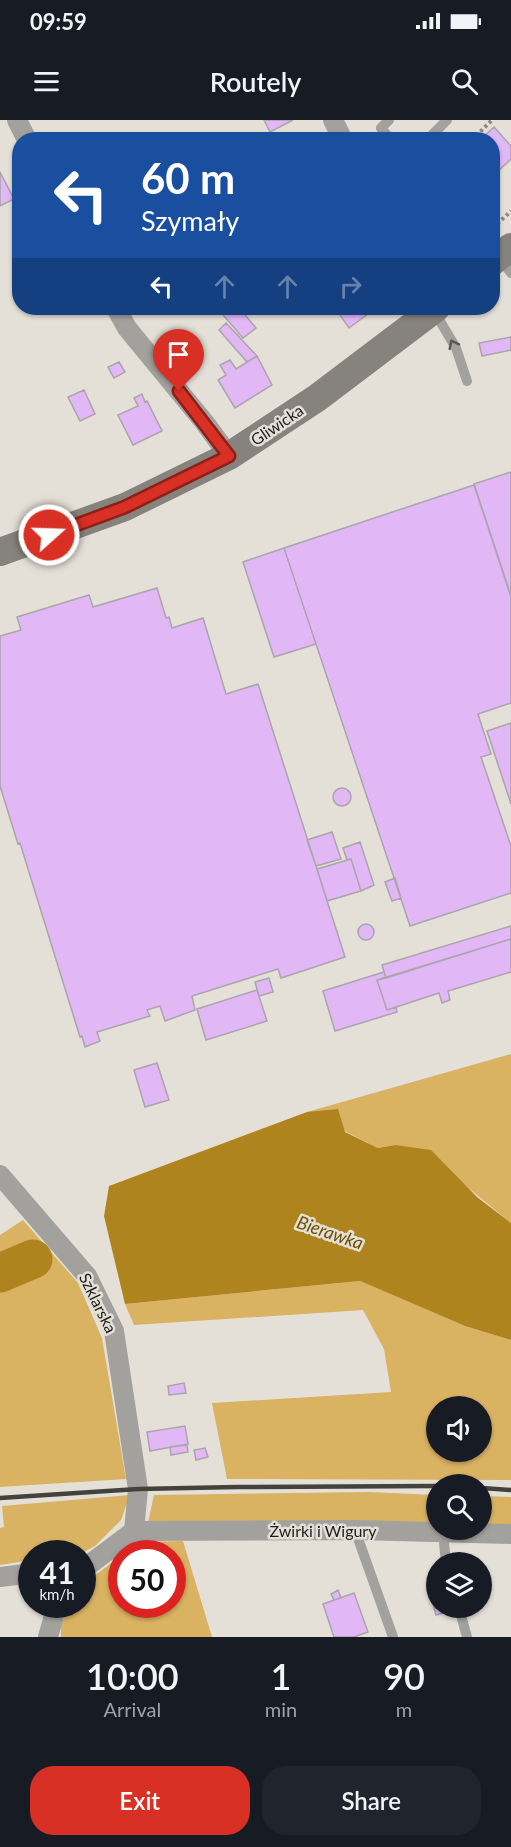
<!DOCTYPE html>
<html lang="en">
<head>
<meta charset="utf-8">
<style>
	:root { --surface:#171b24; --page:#20242c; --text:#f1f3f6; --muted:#9ea1a6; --accent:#d93025 }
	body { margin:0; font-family:Lato,sans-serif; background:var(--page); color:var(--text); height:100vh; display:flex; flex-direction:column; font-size:22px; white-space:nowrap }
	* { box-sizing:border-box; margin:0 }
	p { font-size:20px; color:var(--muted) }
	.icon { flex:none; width:33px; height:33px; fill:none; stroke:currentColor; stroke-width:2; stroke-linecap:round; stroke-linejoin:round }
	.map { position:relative; height:1517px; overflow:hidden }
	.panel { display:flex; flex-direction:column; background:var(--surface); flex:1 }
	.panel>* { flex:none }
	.hud { position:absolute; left:12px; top:12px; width:488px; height:183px; border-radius:24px; box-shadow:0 2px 4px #0004; background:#1a4fa0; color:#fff; overflow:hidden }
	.controls { position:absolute; left:426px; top:1276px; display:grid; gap:12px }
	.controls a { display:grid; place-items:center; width:66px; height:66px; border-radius:50%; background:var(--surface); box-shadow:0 2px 4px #0004; font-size:30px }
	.speed { position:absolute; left:18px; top:1420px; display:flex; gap:12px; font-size:30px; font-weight:700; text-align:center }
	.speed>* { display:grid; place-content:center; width:78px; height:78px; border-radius:50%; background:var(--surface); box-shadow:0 2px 4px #0004; line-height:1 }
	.speed small { font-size:15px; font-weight:400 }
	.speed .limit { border:9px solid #d22; background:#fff; color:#111 }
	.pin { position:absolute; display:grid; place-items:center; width:51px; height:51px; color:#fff; margin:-62px -26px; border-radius:50% 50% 50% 0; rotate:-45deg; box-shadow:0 0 6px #0007 }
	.pin .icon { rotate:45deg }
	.me { position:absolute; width:66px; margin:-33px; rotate:70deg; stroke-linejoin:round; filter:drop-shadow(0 0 4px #0008) }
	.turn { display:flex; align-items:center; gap:21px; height:126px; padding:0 30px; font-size:27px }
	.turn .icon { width:78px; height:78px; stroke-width:2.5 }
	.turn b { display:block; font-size:42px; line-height:51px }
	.lanes { display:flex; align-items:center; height:57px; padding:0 30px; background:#0003; justify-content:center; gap:30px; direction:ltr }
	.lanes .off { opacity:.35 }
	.eta { display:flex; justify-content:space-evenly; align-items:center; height:102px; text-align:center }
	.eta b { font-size:36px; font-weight:600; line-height:42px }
	.button { display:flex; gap:12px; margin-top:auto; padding:12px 30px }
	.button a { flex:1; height:69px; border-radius:24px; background:var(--accent); color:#fff; font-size:24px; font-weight:600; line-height:69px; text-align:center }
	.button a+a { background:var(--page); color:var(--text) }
	.status { display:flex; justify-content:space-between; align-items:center; height:42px; padding:0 30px; background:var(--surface); direction:ltr }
	.status svg { height:16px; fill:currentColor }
	header { display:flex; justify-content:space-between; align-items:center; height:78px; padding:0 30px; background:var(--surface); font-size:27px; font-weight:600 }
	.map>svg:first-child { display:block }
</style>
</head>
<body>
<div class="status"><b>09:59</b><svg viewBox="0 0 49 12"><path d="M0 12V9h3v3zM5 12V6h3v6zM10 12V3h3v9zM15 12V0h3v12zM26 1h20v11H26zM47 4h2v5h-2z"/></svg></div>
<header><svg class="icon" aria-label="menu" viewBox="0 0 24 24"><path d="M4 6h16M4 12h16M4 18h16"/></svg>Routely<svg class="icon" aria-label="search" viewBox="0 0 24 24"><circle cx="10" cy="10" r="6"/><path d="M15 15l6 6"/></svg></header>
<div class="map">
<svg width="511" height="1517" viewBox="0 0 511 1517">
	<rect width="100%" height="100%" fill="#e4e0d7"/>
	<path fill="#d9b262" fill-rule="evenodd" d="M 511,934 L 511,1103 L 460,1061 L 395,1025 L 378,1028 L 307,992 Z
		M 23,1100 L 78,1163 L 102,1218 L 126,1359 L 0,1367 L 0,1115 Z
		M 360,1161 L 465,1206 L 511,1220 L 511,1360 L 227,1359 L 212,1283 L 391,1272 L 384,1229 L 363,1190 L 134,1205 L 125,1184 ZM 436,1287 L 482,1287 L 482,1332 L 436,1332 Z
		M 369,1372 L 436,1375 L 436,1406 L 148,1403 L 154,1375 Z
		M 130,1375 L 121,1400 L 95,1426 L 80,1434 L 32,1434 L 31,1440 L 0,1445 L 0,1408 L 4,1407 L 2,1386 Z
		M 482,1376 L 511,1377 L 511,1409 L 482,1408 Z
		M 183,1421 L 212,1517 L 61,1517 L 61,1504 L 71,1485 L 82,1485 L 83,1464 L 121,1436 L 122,1485 L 172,1485 L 172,1434 L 124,1434 L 140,1422 Z"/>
	<path fill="#af841f" d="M 338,989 L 345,1012 L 378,1028 L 395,1025 L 431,1030 L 477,1077 L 511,1103 L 511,1220 L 465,1206 L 360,1161 L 125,1184 L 104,1096 L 109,1066 L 307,992 Z"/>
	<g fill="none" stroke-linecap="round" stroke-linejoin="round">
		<path stroke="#af841f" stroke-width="39" d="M 0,1153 L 33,1139"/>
	</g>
	<path fill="#e2b7f6" stroke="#aaa4ac" stroke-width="1.5" d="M 264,0 L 293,0 L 270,12 Z
		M 494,7 L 511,26 L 511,39 L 492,57 L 492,20 L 480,20 Z
		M 0,52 L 14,79 L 0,86 Z
		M 217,188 L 243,188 L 241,190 L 256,208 L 243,218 Z
		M 335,188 L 376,188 L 349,208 Z
		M 226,203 L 257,236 L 247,242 L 219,210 Z
		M 511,217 L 511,230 L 482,236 L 479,223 Z
		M 257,236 L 272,265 L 235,288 L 218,260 L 226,255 L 220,245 L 230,240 L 236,249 Z
		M 119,242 L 125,252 L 114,258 L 108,247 Z
		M 84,270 L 95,294 L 80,301 L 68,277 Z
		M 142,274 L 145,282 L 147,281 L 162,311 L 133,325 L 118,295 L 138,286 L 134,278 Z
		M 511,352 L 511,476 L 474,364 Z
		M 474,365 L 511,477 L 511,583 L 478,594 L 491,634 L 481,637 L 511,726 L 511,773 L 410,806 L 284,428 Z
		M 284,428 L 316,524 L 274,537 L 243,442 Z
		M 157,468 L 166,498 L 169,497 L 172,508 L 203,498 L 226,574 L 258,564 L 345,837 L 281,858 L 278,849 L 192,876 L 195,890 L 165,901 L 160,886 L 147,890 L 150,896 L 97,912 L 100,921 L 85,927 L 82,916 L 80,917 L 20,723 L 18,724 L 0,666 L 0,516 L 21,510 L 17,497 L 89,475 L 93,487 Z
		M 511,603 L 511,684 L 487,611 Z
		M333 677a9 9 0 1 1 18 0a9 9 0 1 1-18 0Z
		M 332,712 L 341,739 L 316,746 L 307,720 Z
		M 360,722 L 374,765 L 361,771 L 351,739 L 347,740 L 343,728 Z
		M 351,739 L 361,771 L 327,781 L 317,749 Z
		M 395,758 L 401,778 L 392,781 L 385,762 Z
		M358 812a8 8 0 1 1 16 0a8 8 0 1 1-16 0Z
		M 511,806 L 511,819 L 386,858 L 382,845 Z
		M 511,819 L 511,852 L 448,871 L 450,880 L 442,883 L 439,873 L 387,890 L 377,860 Z
		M 384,852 L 386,858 L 377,860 L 387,890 L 396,887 L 397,892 L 335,911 L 323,871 Z
		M 269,858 L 273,872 L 259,876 L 255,862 Z
		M 257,870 L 267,901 L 206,920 L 197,889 Z
		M 157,943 L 169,980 L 145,987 L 134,950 Z
		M 184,1263 L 186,1273 L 169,1275 L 168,1266 Z
		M 185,1306 L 188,1324 L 150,1331 L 147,1312 Z
		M 187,1325 L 188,1332 L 171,1335 L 170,1327 Z
		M 205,1328 L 208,1337 L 196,1340 L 194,1330 Z
		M 436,1464 L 436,1487 L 434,1488 L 429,1466 Z
		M 338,1470 L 341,1478 L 334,1480 L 331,1474 Z
		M 354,1473 L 368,1512 L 354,1517 L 334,1517 L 323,1484 Z
		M 434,1488 L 446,1488 L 447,1492 L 436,1495 Z"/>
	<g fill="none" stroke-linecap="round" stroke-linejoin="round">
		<path stroke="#8c8983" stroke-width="4" stroke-dasharray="3 3" stroke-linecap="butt" d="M 472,20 L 492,0
			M 493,108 L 511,91"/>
		<path stroke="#a3a19e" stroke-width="10" d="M 389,0 L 381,8 L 391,20
			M 427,20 L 447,0
			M 499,137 L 511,153
			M 434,191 L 456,228 L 467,261
			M 355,1410 L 393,1517
			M 443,1412 L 446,1443
			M 459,1488 L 467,1517"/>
		<path stroke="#a3a19e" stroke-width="20" d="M 17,0 L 27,20
			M 333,0 L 343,20
			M 116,188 L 127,208 L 205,303 L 229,336
			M 0,1055 L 87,1156 L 114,1211 L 138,1369 L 134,1411
			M 134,1411 L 355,1410 L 511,1414
			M 82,1450 L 134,1411
			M 0,1457 L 32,1453
			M 48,1517 L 57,1485"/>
		<path stroke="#86837d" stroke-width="28" d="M 492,142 L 511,127
			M 0,432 L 125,387 L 229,336 L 317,278 L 436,188"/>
		<path stroke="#43423d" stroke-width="4.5" d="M 482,1368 L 511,1370
			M 0,1378 L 138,1369 L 237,1367 L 436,1366"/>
	</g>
	<defs><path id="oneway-chevron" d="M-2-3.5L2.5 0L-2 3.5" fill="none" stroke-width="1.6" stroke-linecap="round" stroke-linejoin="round" transform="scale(1.5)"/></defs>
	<use stroke="#595855" href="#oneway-chevron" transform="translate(453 224) rotate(-117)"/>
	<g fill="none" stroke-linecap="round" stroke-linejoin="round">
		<g stroke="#8d1f18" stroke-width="15">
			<path id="route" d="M 49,415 L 125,387 L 229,336 L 179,271"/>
		</g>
		<use href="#route" stroke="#d93025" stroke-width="10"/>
	</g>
	<g text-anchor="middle" stroke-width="5" stroke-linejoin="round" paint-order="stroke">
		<g font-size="16" fill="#1d1c19" stroke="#e4e0d7">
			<text transform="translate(277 305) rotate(-34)" y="6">Gliwicka</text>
			<text transform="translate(98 1183) rotate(64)" y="6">Szklarska</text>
			<text x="323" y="1417">Żwirki i Wigury</text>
		</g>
		<g font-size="18" font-style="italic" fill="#6d4f02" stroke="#e4e0d7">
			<text transform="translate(330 1113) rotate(19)" y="6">Bierawka</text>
		</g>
	</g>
</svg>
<div class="controls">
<a><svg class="icon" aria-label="sound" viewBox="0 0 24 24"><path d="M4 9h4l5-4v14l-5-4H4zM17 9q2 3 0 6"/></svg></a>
<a><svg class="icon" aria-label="search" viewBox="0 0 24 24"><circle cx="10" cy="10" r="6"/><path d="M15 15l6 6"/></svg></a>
<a><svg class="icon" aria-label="layers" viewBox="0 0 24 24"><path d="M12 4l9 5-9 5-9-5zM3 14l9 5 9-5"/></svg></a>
</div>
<div class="speed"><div>41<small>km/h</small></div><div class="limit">50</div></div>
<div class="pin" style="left:179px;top:271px;background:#d93025"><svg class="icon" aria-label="arrive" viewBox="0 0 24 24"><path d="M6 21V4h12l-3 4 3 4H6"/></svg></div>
<svg class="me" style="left:49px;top:415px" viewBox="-20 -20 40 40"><circle r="17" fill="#d93025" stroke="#fff" stroke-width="3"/><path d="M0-11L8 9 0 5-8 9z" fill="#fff"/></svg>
<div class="hud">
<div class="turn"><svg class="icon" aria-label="left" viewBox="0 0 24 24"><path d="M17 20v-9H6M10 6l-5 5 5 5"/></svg><div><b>60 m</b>Szymały</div></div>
<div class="lanes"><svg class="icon" aria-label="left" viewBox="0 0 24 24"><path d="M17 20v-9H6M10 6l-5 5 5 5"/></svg><svg class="icon off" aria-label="ahead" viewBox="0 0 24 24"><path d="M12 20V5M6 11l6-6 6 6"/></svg><svg class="icon off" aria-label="ahead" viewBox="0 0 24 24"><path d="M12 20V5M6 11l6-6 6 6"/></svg><svg class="icon off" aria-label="right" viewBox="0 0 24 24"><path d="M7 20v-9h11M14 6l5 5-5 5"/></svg></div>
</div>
</div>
<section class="panel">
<div class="eta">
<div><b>10:00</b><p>Arrival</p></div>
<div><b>1</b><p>min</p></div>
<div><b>90</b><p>m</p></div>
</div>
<div class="button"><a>Exit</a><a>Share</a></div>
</section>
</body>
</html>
